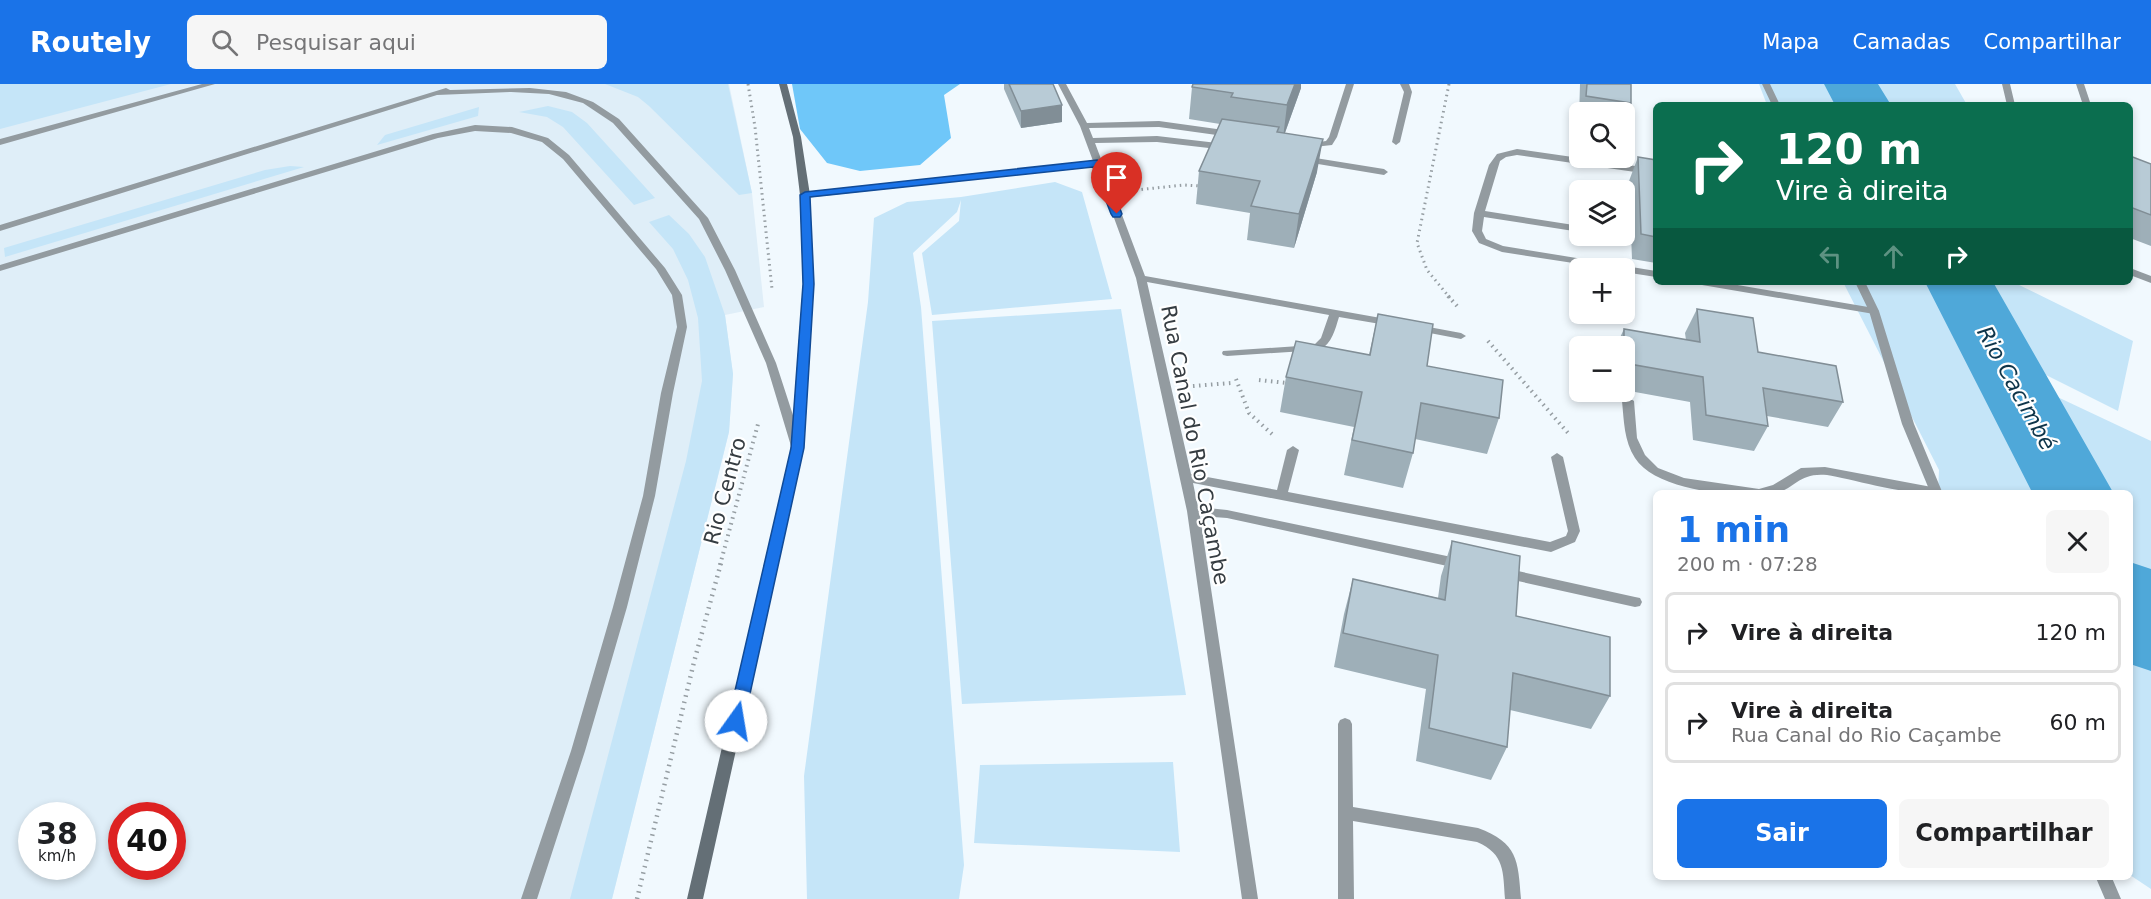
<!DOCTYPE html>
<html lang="pt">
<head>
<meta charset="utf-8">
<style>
	:root { --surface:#fff; --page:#f6f6f6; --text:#202124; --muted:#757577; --line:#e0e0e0; --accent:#1a73e8 }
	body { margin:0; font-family:"DejaVu Sans",sans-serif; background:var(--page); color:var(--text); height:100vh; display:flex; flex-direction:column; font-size:22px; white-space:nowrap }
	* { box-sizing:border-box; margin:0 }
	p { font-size:20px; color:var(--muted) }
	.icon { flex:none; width:33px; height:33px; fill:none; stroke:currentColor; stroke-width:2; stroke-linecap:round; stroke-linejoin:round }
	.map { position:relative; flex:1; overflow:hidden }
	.sheet { position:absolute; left:1653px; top:406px; width:480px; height:390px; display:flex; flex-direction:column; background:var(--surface); border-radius:9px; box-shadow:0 3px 9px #0003 }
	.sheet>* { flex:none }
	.hud { position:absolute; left:1653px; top:18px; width:480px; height:183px; border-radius:9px; box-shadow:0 3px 9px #0003; background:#0b6e4f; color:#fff; overflow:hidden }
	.buttons { position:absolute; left:1569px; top:18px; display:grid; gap:12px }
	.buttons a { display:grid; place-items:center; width:66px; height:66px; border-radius:9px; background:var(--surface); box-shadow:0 3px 9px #0003; font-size:30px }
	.speed { position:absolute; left:18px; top:718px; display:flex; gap:12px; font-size:30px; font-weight:700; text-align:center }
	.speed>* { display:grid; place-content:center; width:78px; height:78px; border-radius:50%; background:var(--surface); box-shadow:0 3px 9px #0003; line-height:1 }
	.speed small { font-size:15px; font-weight:400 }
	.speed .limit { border:9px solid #d22; background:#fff; color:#111 }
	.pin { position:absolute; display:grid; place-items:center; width:51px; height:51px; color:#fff; margin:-62px -26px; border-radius:50% 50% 50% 0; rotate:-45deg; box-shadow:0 0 6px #0007 }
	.pin .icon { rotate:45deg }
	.me { position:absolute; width:66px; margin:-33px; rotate:13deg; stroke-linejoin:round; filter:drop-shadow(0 0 4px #0008) }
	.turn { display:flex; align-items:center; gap:21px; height:126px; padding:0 24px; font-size:27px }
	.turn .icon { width:78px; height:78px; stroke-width:2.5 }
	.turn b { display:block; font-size:42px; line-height:51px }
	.lanes { display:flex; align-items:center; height:57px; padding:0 24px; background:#0003; justify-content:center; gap:30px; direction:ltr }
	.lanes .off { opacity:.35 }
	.round { display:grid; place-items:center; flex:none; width:63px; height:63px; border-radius:9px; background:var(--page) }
	.head { display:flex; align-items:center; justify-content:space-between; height:102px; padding:0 24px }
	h1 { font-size:36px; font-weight:600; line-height:45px; color:var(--accent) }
	.button { display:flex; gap:12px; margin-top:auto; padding:12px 24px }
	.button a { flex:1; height:69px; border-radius:9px; background:var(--accent); color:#fff; font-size:24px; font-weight:600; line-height:69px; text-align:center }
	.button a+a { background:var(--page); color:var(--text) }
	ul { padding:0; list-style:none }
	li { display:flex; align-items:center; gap:18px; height:81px; margin:0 12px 9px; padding:0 12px; border:3px solid var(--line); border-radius:9px }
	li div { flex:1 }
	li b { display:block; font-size:22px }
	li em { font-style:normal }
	header { display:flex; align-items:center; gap:36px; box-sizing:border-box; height:84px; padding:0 30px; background:var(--accent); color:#fff }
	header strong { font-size:28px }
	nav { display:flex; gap:33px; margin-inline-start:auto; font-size:21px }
	.search { width:420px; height:54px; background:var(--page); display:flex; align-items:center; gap:15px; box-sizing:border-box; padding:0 21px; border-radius:9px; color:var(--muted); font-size:22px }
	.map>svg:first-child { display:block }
</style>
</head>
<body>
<header>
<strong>Routely</strong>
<div class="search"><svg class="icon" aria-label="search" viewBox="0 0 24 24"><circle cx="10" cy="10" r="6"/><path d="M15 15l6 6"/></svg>Pesquisar aqui</div>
<nav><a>Mapa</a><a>Camadas</a><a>Compartilhar</a></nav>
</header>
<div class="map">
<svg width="2151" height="815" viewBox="0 0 2151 815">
	<rect width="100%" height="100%" fill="#f1f9fe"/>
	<path fill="#dfeef8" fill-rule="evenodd" d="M 0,0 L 729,0 L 752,109 L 764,223 L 725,231 L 733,290 L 729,348 L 612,815 L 0,815 ZM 32,732 L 82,732 L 82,783 L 32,783 ZM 122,732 L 172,732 L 172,783 L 122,783 Z"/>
	<path fill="#c5e5f8" d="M 0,0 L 171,0 L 0,45 Z
		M 605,0 L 728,0 L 752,109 L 739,111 L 649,22 L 638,13 Z
		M 1759,0 L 1955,0 L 1967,21 L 1767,21 Z
		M 548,22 L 572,28 L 587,39 L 655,114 L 634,121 L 563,43 L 547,33 L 519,28 Z
		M 479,23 L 478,32 L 377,61 L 385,51 Z
		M 290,82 L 304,83 L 5,173 L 4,164 L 265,86 Z
		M 1055,98 L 1082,108 L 1112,215 L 932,231 L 922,169 L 959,137 L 961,116 L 957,128 L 913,169 L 921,223 L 964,781 L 959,815 L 807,815 L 804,692 L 868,218 L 874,134 L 907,118 L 961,113 Z
		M 669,131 L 689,150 L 705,173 L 725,231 L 733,290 L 729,348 L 612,815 L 570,815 L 686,377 L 702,297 L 698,234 L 688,196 L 673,165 L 649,138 Z
		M 1843,198 L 1973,198 L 2032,301 L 2151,357 L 2151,805 L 2130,791 L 2130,410 L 1938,409 L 1939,386 Z
		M 1991,198 L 2013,198 L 2133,257 L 2118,327 L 2040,288 Z
		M 1121,225 L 1186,611 L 962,620 L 932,237 Z
		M 1173,678 L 1180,768 L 974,759 L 980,681 Z"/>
	<path fill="#6fc7f9" d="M 792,0 L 960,0 L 944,11 L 951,54 L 920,81 L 860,87 L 827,79 L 800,45 Z"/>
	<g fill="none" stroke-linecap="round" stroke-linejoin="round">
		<path fill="#4fa8d9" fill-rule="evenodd" d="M 1824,0 L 1878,0 L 1891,21 L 1835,21 Z
			M 1925,198 L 1993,198 L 2114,410 L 2033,410 Z
			M 2130,478 L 2151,485 L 2151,587 L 2130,580 Z"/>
		<path stroke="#969ea3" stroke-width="3" stroke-dasharray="1.5 4" stroke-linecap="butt" d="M 748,0 L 755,43 L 772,205
			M 1449,0 L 1417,159 L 1427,186 L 1450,214
			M 1136,106 L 1184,101 L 1200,102"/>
		<path stroke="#969ea3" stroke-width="4" stroke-dasharray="1.5 4.5" stroke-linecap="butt" d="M 1448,212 L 1457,222
			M 1488,257 L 1568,349
			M 1236,295 L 1249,329 L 1272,350
			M 1259,296 L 1287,299
			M 1193,302 L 1231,299
			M 720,481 L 758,340"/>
		<path stroke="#969ea3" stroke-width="4.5" stroke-dasharray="1.5 5" stroke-linecap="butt" d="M 637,815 L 694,578 L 721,479"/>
		<path fill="#939ba0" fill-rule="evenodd" d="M 202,0 L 215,0 L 0,61 L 0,55 Z
			M 1058,0 L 1066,0 L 1087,39 L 1159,37 L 1231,47 L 1235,50 L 1231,53 L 1159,43 L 1089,44 L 1093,54 L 1157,52 L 1226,60 L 1230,63 L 1226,66 L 1157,58 L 1095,59 L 1145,192 L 1392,236 L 1397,239 L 1392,242 L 1339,233 C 1335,246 1332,259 1320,266 L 1227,272 L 1223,271 L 1222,269 L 1223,267 L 1314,261 L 1321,254 L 1329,231 L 1147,198 L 1191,390 L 1277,406 L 1287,366 L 1293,362 L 1299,366 L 1288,408 L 1550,458 L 1566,452 L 1568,447 L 1551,373 L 1557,369 L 1563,373 L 1580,447 L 1575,458 L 1551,468 L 1193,399 L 1198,423 L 1227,426 L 1461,475 L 1465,477 L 1467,480 L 1465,483 L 1461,485 L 1227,434 L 1200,432 L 1258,815 L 1242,815 L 1187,427 L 1136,194 L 1095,82 L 805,114 L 800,111 L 805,108 L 1093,77 L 1080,42 Z
			M 1346,0 L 1354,0 L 1337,53 L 1332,61 L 1305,64 L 1305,60 L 1326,57 L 1329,53 Z
			M 1400,0 L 1409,0 L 1412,8 L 1400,58 L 1396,61 L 1392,58 L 1404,8 Z
			M 2002,0 L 2010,0 L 2015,21 L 2007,21 Z
			M 2076,0 L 2084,0 L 2091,21 L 2083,21 Z
			M 446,4 L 450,6 L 530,4 L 566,8 L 593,18 L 619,35 L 708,134 L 735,186 L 776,279 L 803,362 L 801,365 L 793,365 L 791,362 L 766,279 L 725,186 L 699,135 L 613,39 L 583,19 L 549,10 L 511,8 L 437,11 L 0,147 L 0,141 Z
			M 475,41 L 512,43 L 548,54 L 569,71 L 665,184 L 682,211 L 687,243 L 673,309 L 655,412 L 627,523 L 585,667 L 537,815 L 521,815 L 571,667 L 613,523 L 643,412 L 661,309 L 677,243 L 672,211 L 656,185 L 563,75 L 542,58 L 511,49 L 475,47 L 438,54 L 0,187 L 0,181 L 433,50 Z
			M 1517,65 L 1656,85 L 1656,91 L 1517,71 L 1506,73 L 1500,77 L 1485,127 L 1580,142 L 1580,148 L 1484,133 L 1482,147 L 1486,155 L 1503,162 L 1656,187 L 1656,193 L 1624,188 L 1624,184 L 1606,184 L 1502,168 L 1479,159 L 1472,147 L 1474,129 L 1489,81 L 1497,70 Z
			M 1303,72 L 1384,85 L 1388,88 L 1384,91 L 1300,77 L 1300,73 Z
			M 1697,198 L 1720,198 L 1874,224 L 1879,227 L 1874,230 L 1702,201 Z
			M 1418,241 L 1461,249 L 1466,252 L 1461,255 L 1414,246 L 1413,244 Z
			M 1628,313 L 1634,317 L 1637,354 L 1645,371 L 1658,384 L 1684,394 L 1759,405 L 1773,401 L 1801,384 L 1825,383 L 1937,404 L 1943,408 C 1924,416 1852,395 1827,391 C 1797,388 1794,407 1772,410 C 1736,414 1656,407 1635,374 C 1624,357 1624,337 1622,317 Z
			M 1504,484 L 1635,513 L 1640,514 L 1642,518 L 1640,522 L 1635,523 L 1504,494 L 1499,492 L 1498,489 L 1499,486 Z
			M 1345,634 L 1350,636 L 1352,640 L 1353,723 L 1478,744 C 1518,759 1518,776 1521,815 L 1505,815 C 1503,788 1505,770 1477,758 L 1353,737 L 1354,815 L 1338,815 L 1338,640 L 1340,636 Z"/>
		<path fill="#939ba0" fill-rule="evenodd" d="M 1762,0 L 1770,0 L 1780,21 L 1772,21 Z
			M 2130,184 L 2151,192 L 2151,199 L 2130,191 Z
			M 1855,198 L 1865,198 L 1879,227 L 1914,340 L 1943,410 L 1931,410 L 1902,340 L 1869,227 Z
			M 2096,794 L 2112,794 L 2121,815 L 2105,815 Z"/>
		<path fill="#646f76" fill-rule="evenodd" d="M 779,0 L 787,0 L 801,53 L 810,111 L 813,200 L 803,364 L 703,815 L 687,815 L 791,364 L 803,200 L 800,111 L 793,53 Z"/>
	</g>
	<path fill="#9eafb8" d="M 1004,0 L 1053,0 L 1062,38 L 1021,44 L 1004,5 Z
		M 1580,0 L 1631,0 L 1631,19 L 1624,38 L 1624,28 L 1580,28 L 1580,35 L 1579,35 Z
		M 1192,3 L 1301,4 L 1285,49 L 1317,88 L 1294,164 L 1247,156 L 1250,129 L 1196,120 L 1199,87 L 1220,40 L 1189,35 Z
		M 2130,72 L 2151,80 L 2151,162 L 2130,154 Z
		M 1638,73 L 1656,76 L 1656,179 L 1632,175 L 1629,97 Z
		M 1697,225 L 1758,268 L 1843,318 L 1828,343 L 1767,332 L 1768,342 L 1754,367 L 1693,356 L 1690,318 L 1624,306 L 1624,262 L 1616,262 L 1624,245 L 1686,256 L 1685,249 Z
		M 1378,230 L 1427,282 L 1499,334 L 1487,370 L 1415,355 L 1413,369 L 1403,404 L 1344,391 L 1354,343 L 1280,328 L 1286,293 L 1369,271 Z
		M 1452,457 L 1516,532 L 1610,612 L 1591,645 L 1510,626 L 1507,663 L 1491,696 L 1416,677 L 1426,605 L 1334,583 L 1344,530 L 1353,495 L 1438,514 L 1441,492 Z"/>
	<path fill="#818e96" d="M 1295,0 L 1301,0 L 1301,4 L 1283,54 L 1287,21 Z
		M 1062,21 L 1062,38 L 1021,44 L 1021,27 Z
		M 1323,55 L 1317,88 L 1294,164 L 1299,130 Z"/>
	<path fill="#b8cbd6" stroke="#818e96" stroke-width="1.5" d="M 1009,0 L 1053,0 L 1062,21 L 1021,27 Z
		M 1193,0 L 1295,0 L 1287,21 L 1231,13 L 1233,9 L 1192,3 Z
		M 1587,0 L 1631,0 L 1631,19 L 1586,12 Z
		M 1222,35 L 1279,43 L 1277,48 L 1323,55 L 1299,130 L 1251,122 L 1260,97 L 1199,87 Z
		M 2130,72 L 2151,80 L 2151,131 L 2130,123 Z
		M 1638,73 L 1656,76 L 1656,153 L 1641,150 Z
		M 1697,225 L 1753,234 L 1758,268 L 1836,282 L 1843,318 L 1763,304 L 1768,342 L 1706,331 L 1703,293 L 1624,279 L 1624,245 L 1700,258 Z
		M 1378,230 L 1433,240 L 1427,282 L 1503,296 L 1499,334 L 1421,319 L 1413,369 L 1352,356 L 1362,308 L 1286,293 L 1296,257 L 1370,271 Z
		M 1452,457 L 1520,472 L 1516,532 L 1610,553 L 1610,612 L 1513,589 L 1507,663 L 1429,644 L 1438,571 L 1343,549 L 1353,495 L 1445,516 Z"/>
	<path fill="#1a73e8" stroke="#114b97" stroke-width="1.5" d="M 1097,76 L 1102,79 L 1122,130 L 1120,133 L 1113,133 L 1111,130 L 1093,83 L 810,113 L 814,200 L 804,364 L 744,637 L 742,641 L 736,643 L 730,641 L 728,637 L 791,364 L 803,200 L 800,111 L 805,108 Z"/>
	<g text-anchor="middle" stroke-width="4.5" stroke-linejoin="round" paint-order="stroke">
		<g font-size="21" fill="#363d42" stroke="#fff">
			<text transform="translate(1195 361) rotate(79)" y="7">Rua Canal do Rio Caçambe</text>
			<text transform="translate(725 407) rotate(-75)" y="7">Rio Centro</text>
		</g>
		<g font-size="22" font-style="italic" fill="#0e354a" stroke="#fff">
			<text transform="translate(2017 304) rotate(61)" y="8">Rio Cacimbé</text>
		</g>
	</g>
</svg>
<div class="buttons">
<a><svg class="icon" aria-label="search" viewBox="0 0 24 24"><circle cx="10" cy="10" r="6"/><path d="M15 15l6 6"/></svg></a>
<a><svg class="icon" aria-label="layers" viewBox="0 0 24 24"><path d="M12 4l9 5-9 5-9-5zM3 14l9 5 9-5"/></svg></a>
<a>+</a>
<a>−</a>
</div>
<div class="speed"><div>38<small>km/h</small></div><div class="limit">40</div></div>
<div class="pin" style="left:1117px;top:130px;background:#d93025"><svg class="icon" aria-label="arrive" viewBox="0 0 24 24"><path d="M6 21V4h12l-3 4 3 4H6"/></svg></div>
<svg class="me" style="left:736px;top:637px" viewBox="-20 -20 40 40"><circle r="19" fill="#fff"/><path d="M0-13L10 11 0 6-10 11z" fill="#1a73e8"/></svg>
<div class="hud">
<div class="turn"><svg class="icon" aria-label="right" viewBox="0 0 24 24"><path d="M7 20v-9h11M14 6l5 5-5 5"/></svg><div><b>120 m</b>Vire à direita</div></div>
<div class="lanes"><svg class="icon off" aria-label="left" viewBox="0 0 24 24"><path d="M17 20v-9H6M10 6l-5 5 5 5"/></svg><svg class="icon off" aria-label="ahead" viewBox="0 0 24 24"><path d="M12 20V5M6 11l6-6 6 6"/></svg><svg class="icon" aria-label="right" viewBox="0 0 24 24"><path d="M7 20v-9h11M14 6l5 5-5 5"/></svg></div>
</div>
<section class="sheet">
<div class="head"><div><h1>1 min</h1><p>200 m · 07:28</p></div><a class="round"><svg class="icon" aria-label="close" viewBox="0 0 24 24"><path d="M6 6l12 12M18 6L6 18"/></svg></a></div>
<ul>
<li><svg class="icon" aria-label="right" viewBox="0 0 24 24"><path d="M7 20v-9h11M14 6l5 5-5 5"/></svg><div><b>Vire à direita</b></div><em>120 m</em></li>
<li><svg class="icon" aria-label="right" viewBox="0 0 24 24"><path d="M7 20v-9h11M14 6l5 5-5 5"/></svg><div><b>Vire à direita</b><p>Rua Canal do Rio Caçambe</p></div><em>60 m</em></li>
</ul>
<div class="button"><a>Sair</a><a>Compartilhar</a></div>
</section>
</div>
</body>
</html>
